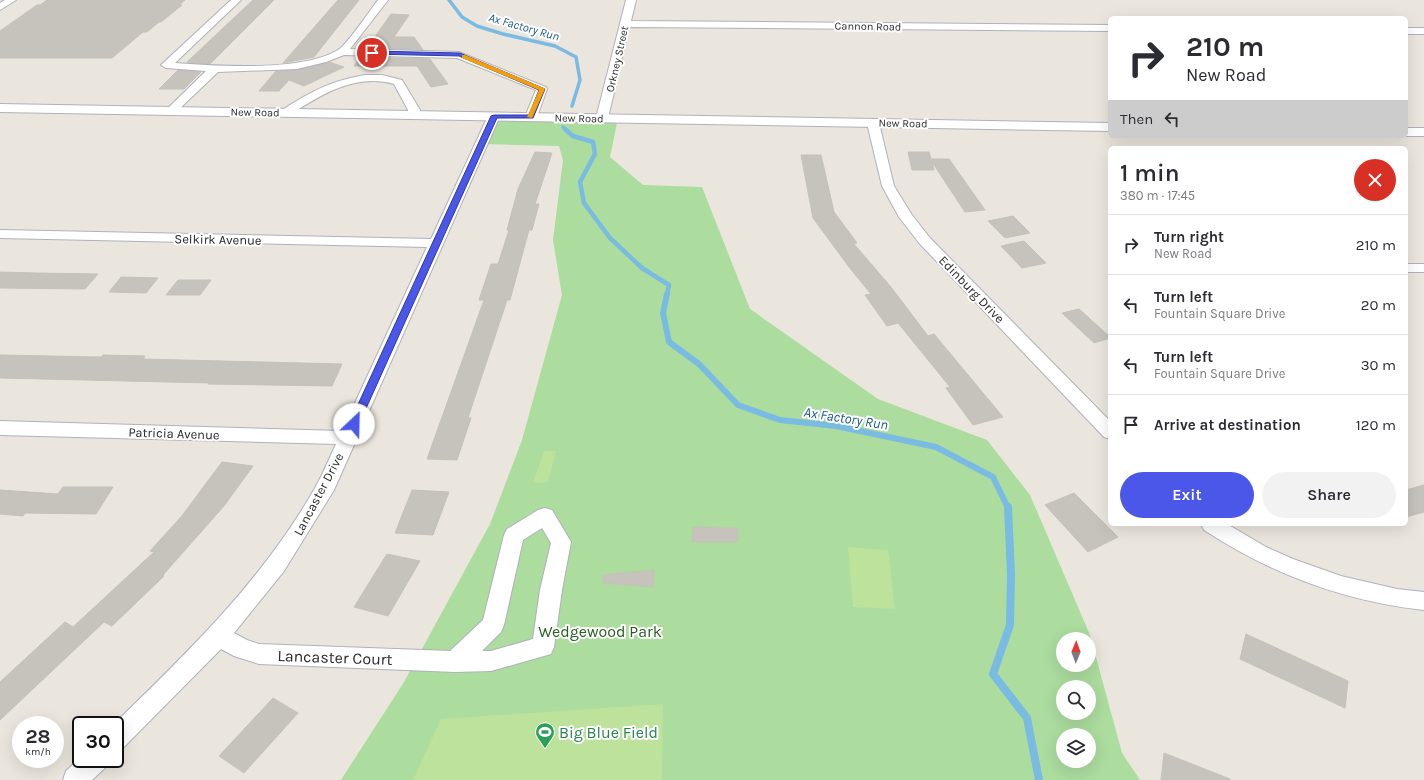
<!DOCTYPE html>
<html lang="en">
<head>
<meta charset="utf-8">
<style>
	:root { --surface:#fff; --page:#f2f2f3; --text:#2b2b33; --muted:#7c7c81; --line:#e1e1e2; --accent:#4b57e9 }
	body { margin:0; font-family:Karla,sans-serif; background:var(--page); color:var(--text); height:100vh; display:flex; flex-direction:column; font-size:15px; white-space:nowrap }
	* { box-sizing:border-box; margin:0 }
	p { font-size:13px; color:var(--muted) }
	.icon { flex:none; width:22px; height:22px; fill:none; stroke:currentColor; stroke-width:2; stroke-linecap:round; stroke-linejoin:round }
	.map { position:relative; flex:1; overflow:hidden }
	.side { position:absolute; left:1108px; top:146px; width:300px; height:380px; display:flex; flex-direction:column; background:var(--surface); border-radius:6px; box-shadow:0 4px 16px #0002 }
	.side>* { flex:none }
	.guide { position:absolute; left:1108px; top:16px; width:300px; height:122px; border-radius:6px; box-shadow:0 4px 16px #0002; background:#fff; color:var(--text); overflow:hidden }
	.needle { width:26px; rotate:1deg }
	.buttons { position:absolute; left:1056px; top:632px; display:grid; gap:8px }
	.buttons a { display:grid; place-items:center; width:40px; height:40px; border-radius:50%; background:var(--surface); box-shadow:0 4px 16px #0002; font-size:20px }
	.speed { position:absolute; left:12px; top:716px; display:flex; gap:8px; font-size:20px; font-weight:700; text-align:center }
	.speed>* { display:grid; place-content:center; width:52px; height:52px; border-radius:50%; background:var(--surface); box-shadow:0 4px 16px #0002; line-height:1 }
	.speed small { font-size:10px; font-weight:400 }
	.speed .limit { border:2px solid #111; border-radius:6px; background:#fff; color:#111 }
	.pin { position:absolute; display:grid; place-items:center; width:34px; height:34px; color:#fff; margin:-17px; border:2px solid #fff; border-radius:50%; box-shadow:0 1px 4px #0007 }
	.me { position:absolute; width:44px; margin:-22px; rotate:24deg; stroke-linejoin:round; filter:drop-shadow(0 0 3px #0008) }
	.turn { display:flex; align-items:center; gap:14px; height:84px; padding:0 12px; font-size:18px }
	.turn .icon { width:52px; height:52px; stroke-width:2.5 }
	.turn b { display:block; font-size:28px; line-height:34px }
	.then { display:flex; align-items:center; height:38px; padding:0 12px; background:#0003; gap:8px; font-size:15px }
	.round { display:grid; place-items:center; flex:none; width:42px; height:42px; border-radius:21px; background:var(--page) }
	.headline { display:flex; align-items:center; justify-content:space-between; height:68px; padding:0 12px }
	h1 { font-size:24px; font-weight:600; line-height:30px }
	.cta { display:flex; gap:8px; margin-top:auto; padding:8px 12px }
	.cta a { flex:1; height:46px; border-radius:24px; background:var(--accent); color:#fff; font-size:16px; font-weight:600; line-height:46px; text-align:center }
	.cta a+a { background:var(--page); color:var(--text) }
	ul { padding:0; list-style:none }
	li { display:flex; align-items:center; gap:12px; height:60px; padding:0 12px; border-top:1px solid var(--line) }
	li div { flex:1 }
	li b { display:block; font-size:15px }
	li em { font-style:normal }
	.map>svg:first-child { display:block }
</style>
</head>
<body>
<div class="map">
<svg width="1424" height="780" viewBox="0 0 1424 780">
	<rect width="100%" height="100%" fill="#eae6dd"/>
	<path fill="#acdc9e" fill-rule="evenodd" d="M 494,116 L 618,118 L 610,157 L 643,185 L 702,187 L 750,309 L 878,399 L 987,440 L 1030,495 L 1090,635 L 1122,753 L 1140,780 L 341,780 L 404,682 L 490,524 L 522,440 L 562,295 L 553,240 L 563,160 L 559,146 L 482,144 ZM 1063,639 L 1089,639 L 1089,665 L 1063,665 ZM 1063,687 L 1089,687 L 1089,713 L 1063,713 ZM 1063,735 L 1089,735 L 1089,761 L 1063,761 Z"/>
	<path fill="#bce29b" d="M 544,451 L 556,451 L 548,482 L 533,483 Z
		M 848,547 L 888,550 L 895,609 L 853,607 Z
		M 663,704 L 662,780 L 413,780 L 441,719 Z"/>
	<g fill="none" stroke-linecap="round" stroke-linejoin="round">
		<path stroke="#79bbe3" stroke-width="3.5" d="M 449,0 L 462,17 L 477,26 L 503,34 L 555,46 L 576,57 L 580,80 L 572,106
			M 563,127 L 566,130"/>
		<path stroke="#79bbe3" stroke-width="4.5" d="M 565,129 L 573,136 L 593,142 L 595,154 L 580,182 L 584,203 L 610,238 L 642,268 L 669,285 L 667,295"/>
		<path stroke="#79bbe3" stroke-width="6" d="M 667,294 L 663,313 L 669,342 L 699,364 L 738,405 L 780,420 L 836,426 L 936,447 L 993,477 L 1008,508"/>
		<path stroke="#79bbe3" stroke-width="8" d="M 1008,507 L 1011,574 L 1010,625 L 993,674 L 1027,718 L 1039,780"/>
	</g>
	<path fill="#c6c2bc" stroke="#c5c2b6" d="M 47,0 L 185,0 L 179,5 L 182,5 L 161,22 L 159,22 L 147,32 L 143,32 L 112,58 L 0,58 L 0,31 L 37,5 L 40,5 Z
		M 253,0 L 274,0 L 210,64 L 187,62 Z
		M 338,0 L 359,0 L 314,57 L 283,63 Z
		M 391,14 L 409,15 L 394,37 L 414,37 L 423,50 L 367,48 Z
		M 360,57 L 430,59 L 448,84 L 431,87 L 417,66 L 354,66 Z
		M 329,62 L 344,67 L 304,86 L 289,80 L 279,91 L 259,91 L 276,71 L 297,70 Z
		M 178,70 L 201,72 L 184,89 L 159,89 Z
		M 535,152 L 552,153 L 535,204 L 539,204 L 532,230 L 529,230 L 510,300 L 507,300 L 468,418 L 471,418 L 457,460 L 427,459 L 484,300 L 479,300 L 491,264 L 498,264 L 509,230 L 507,230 L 518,189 Z
		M 908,152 L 929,152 L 931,159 L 949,159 L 985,210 L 965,212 L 932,162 L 934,170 L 912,170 Z
		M 801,155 L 821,155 L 834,212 L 857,243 L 854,244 L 891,287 L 928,336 L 934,334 L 1003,417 L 973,425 L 946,388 L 950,387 L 898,323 L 887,326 L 865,295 L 871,294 L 849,267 L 813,218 Z
		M 1013,216 L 1030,233 L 1005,238 L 988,221 Z
		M 1024,241 L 1046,263 L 1022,268 L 1001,246 Z
		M 0,272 L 37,273 L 98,274 L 85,289 L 0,288 Z
		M 121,277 L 158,278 L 146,293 L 109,292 Z
		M 178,280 L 211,280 L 200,295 L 166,295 Z
		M 1079,309 L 1110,337 L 1110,338 L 1094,343 L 1062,313 Z
		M 0,355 L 101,357 L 103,355 L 145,356 L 143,359 L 342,364 L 332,386 L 208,384 L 209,383 L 0,378 Z
		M 222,462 L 253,466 L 224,506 L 163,575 L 164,576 L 112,626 L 104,622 L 0,720 L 0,682 L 65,622 L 73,627 L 154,552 L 150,551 L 181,517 Z
		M 1424,485 L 1424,512 L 1406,517 L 1406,490 Z
		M 63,487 L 113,487 L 96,514 L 25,513 L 23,516 L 0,514 L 0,490 L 58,494 Z
		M 412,490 L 449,492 L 433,535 L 395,533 Z
		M 1074,493 L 1118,537 L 1088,552 L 1045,505 Z
		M 693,527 L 738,528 L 738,542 L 692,542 Z
		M 387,554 L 420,561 L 388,616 L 354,607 Z
		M 654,570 L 653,587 L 603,583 L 603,575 Z
		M 1246,634 L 1348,681 L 1345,708 L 1240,659 Z
		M 273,698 L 298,713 L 244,773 L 219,756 Z
		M 1164,753 L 1230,779 L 1230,780 L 1161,780 Z"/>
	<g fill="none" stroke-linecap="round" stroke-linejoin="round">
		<g stroke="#b0b1bc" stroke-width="2">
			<path id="minor" d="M 5,0 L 16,0 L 0,10 L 0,3 Z
				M 231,0 L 241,0 L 175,63 C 217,66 301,72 338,50 C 346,46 371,9 378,0 L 388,0 L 350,49 L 459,52 L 546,87 L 547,89 L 537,117 L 535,119 L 527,119 L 525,117 L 536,90 L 457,58 L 344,55 L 326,62 L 297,69 L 218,72 L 175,113 L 167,113 L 165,111 L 167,109 L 206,71 L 166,68 L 161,65 Z
				M 626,0 L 636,0 L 631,21 L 1110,25 L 1110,31 L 629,27 L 608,118 L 606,120 L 598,120 L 596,118 Z
				M 1406,28 L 1424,28 L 1424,34 L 1406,34 Z
				M 365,75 L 382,75 L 402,80 L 420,110 L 418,117 L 410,117 L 408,110 L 394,84 C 356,73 320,95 290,115 L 282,115 L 280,113 C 284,108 290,105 295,102 C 317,88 340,79 365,75 Z
				M 494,113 L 498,114 L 500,116 L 334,490 L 284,571 L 234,633 L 247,640 L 259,644 L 450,651 L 483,620 L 504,535 L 507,529 L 538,510 L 545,508 L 552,510 L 571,542 L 562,590 L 554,647 L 551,654 L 491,671 L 455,672 L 259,664 L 234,656 L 221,649 L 123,748 L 115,752 L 115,725 L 113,725 C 189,651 262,581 315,488 C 323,474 329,459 336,444 L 0,435 L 0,421 L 342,431 L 427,247 L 0,238 L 0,230 L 431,239 L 488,116 L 490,114 ZM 542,528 L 551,543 L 540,590 L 533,639 L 491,651 L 482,651 L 501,632 L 504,625 L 523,540 Z
				M 873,120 L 877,121 L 879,123 L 894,186 L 912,215 L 930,238 L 1110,421 L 1110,439 L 1104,437 L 920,244 L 899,217 L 882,186 L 867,123 L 869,121 Z
				M 1406,264 L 1424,264 L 1424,272 L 1406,272 Z
				M 1201,524 L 1227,524 L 1266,547 L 1293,559 L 1341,576 L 1397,589 L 1424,592 L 1424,610 C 1344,601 1271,574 1204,530 Z
				M 81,757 L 81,759 L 108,759 L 105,768 L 92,780 L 63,780 L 66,771 Z"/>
		</g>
		<g stroke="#b0b1bc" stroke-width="2">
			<path id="tertiary" d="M 0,104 L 1110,123 L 1110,131 L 0,112 Z
				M 1406,128 L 1424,128 L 1424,136 L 1404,136 L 1406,136 Z"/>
		</g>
		<use href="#minor" fill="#fff" fill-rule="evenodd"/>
		<use href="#tertiary" fill="#fff" fill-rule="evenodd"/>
	</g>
	<path fill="#4b57e9" stroke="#313997" d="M 372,51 L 460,53 L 545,89 L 533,118 L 497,118 L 359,424 L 354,428 L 349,424 L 491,116 L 494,115 L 529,115 L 539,90 L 459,56 L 370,54 L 369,53 Z"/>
	<path fill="#f59e0b" d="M 462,55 L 465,55 L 544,88 L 545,89 L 532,118 L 527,117 L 539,90 L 462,58 Z"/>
	<defs>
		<g id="stadium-pin" transform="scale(1)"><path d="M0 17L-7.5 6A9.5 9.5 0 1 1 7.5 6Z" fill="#2e9e5b" stroke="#fff"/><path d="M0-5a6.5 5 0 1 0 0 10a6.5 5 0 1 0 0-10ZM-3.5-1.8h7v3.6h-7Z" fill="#fff"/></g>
	</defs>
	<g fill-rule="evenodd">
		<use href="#stadium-pin" x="545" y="732"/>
	</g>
	<g text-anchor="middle" stroke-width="4" stroke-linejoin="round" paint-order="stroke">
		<g font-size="11" fill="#292929" stroke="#fff">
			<text transform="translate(868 26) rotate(1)" y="4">Cannon Road</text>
			<text transform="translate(617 59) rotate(-77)" y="4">Orkney Street</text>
			<text transform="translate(255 112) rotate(1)" y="4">New Road</text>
			<text transform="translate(579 118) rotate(1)" y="4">New Road</text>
			<text transform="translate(903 123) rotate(1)" y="4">New Road</text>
		</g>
		<g font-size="12" font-style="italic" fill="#1a598d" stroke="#fff">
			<text transform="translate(524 27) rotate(16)" y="4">Ax Factory Run</text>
		</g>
		<g font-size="13" fill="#292929" stroke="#fff">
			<text transform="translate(218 239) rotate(1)" y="5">Selkirk Avenue</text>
			<text transform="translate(972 289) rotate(46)" y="5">Edinburg Drive</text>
			<text transform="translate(174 433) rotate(2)" y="5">Patricia Avenue</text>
			<text transform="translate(318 494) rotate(-62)" y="5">Lancaster Drive</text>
		</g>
		<g font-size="14" font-style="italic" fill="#1a598d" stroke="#fff">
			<text transform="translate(846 418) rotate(9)" y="5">Ax Factory Run</text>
		</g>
		<g font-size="16" fill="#275f20" stroke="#fff">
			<text x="600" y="637">Wedgewood Park</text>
		</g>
		<g font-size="16" fill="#292929" stroke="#fff">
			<text transform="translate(335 657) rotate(2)" y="6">Lancaster Court</text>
		</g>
		<g font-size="16" fill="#27864d" stroke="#fff" text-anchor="start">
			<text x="559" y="738">Big Blue Field</text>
		</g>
	</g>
</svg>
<div class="buttons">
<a><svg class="needle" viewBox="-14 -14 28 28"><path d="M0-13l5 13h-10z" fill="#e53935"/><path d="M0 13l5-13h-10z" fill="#7c7c81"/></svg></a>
<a><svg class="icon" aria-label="search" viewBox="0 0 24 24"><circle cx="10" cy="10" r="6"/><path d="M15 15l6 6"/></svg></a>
<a><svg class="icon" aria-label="layers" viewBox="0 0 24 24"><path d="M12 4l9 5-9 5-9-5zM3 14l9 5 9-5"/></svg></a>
</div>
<div class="speed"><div>28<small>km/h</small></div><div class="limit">30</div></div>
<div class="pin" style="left:372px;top:53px;background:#d93025"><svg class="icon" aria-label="arrive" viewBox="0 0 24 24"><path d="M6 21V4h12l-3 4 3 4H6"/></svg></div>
<svg class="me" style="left:354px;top:424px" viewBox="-20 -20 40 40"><circle r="19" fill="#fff"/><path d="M0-13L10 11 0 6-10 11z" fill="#4b57e9"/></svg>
<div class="guide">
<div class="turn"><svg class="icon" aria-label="right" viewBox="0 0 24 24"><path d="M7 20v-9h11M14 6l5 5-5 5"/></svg><div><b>210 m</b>New Road</div></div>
<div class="then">Then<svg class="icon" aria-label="left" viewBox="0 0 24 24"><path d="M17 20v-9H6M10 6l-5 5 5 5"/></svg></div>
</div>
<section class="side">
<div class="headline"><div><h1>1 min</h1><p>380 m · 17:45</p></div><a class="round" style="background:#d93025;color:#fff"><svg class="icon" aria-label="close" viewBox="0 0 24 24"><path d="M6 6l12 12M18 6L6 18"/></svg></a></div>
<ul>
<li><svg class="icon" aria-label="right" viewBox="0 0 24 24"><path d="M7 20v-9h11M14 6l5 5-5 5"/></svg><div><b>Turn right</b><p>New Road</p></div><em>210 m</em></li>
<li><svg class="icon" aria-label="left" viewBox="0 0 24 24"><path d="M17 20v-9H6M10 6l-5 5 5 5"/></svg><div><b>Turn left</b><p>Fountain Square Drive</p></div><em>20 m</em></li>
<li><svg class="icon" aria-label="left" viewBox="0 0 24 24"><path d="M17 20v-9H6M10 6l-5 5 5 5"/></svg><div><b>Turn left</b><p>Fountain Square Drive</p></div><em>30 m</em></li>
<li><svg class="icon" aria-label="arrive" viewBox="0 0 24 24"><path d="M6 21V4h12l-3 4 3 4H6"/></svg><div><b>Arrive at destination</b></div><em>120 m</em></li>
</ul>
<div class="cta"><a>Exit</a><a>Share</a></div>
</section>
</div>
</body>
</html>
